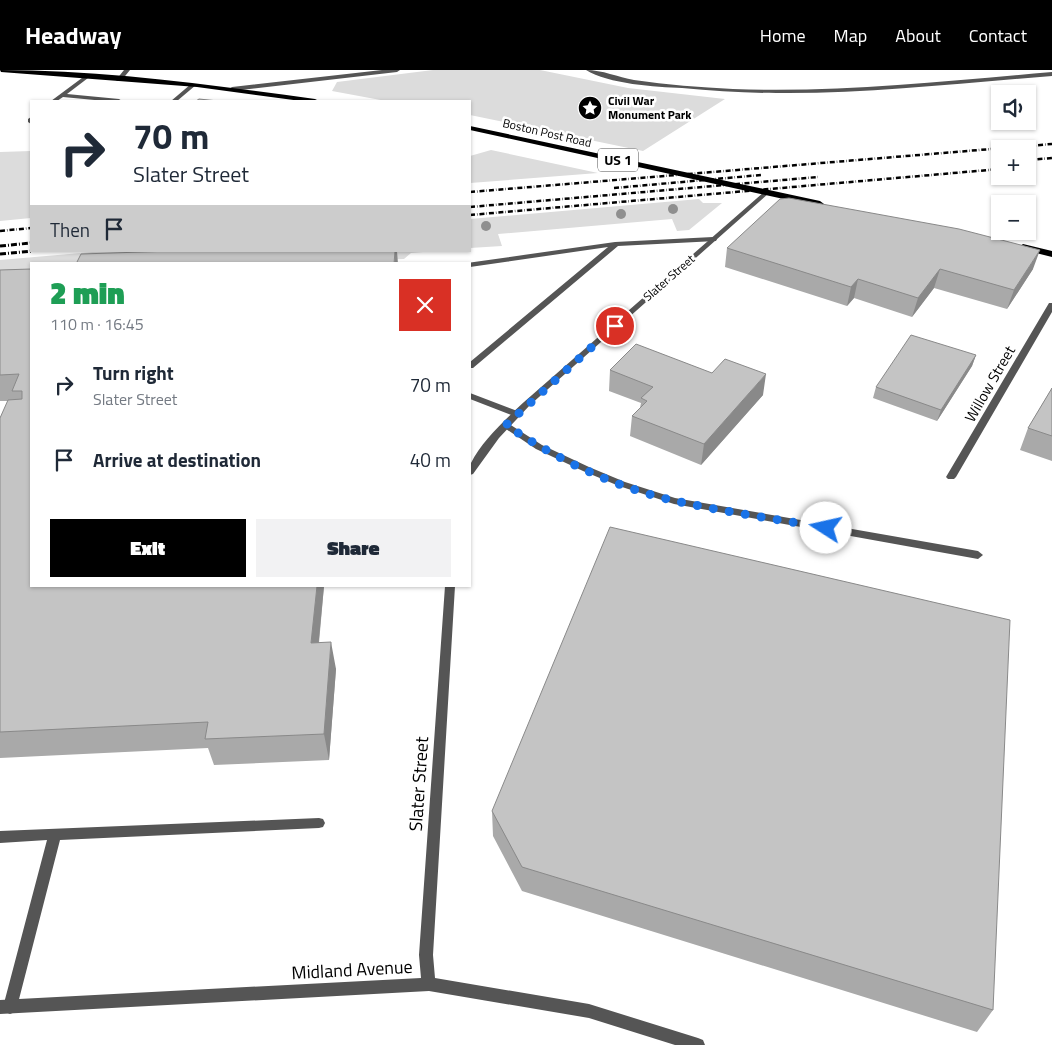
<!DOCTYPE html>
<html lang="en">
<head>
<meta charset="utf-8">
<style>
	:root { --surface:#fff; --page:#f2f2f3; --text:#1f2937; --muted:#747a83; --accent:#000 }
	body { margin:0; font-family:"Titillium Web",sans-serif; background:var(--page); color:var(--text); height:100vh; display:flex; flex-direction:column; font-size:19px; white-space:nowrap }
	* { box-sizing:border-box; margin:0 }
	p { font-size:16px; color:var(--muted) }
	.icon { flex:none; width:28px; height:28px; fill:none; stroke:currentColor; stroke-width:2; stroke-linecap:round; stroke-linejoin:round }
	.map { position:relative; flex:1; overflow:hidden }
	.panel { position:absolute; left:30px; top:192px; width:441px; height:325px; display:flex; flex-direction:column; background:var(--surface); border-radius:0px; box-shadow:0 1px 4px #0004 }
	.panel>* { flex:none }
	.guide { position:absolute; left:30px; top:30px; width:441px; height:152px; border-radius:0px; box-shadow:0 1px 4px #0004; background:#fff; color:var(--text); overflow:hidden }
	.fabs { position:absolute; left:991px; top:15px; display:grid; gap:10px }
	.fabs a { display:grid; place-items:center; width:45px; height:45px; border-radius:0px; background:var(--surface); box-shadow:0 1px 4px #0004; font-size:25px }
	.pin { position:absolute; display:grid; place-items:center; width:42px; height:42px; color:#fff; margin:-21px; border:2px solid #fff; border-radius:50%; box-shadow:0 1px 5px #0007 }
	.me { position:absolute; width:55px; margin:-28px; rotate:280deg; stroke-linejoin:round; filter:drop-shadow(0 0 4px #0008) }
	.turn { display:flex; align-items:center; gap:18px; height:105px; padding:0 20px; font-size:22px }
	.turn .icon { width:65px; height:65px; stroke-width:2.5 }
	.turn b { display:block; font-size:35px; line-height:42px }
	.then { display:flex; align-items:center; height:48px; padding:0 20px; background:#0003; gap:10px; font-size:19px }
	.round { display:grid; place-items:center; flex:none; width:52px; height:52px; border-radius:0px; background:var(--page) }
	.overview { display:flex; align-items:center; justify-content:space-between; height:85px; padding:0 20px }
	h1 { font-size:30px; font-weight:800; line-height:38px; color:#1e9e55 }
	.cta { display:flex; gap:10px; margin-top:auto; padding:10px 20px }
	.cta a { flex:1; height:58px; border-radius:0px; background:var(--accent); color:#fff; font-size:20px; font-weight:800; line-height:58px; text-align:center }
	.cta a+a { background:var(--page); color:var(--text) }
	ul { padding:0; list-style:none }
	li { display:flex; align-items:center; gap:15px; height:75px; padding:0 20px }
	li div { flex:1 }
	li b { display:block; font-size:19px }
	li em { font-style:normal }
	header { display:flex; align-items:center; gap:30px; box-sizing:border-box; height:70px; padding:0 25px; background:var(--accent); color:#fff }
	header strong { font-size:24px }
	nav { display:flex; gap:28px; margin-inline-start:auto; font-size:18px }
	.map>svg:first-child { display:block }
</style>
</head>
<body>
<header>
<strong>Headway</strong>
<nav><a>Home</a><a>Map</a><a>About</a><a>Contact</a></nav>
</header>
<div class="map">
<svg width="1052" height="975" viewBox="0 0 1052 975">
	<rect width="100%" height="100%" fill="#fff"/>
	<path fill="#dcdcdc" d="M 433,0 L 540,0 L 628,18 L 725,29 L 643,81 L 470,45 L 470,31 L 386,31 L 332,21 L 337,12 Z
		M 491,80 L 598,103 L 470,113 L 470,86 Z
		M 31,81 L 31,148 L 0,151 L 0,82 Z
		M 699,129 L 703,133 L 722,133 L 689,160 L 677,161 L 672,149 L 498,164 L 502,176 L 470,178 L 470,149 Z
		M 104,181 L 435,181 L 411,183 L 404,189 L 259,194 L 31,194 L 31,224 L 0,224 L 0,190 Z"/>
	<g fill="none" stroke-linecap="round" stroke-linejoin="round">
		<path fill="#555" fill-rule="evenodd" d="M 86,5 L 89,7 L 88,8 L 67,24 L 119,29 L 122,31 L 105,31 L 63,27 L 57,31 L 51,31 Z
			M 191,14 L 196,15 L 177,31 L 171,31 Z
			M 31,47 L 31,54 L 28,52 L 28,49 Z
			M 713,167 L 717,169 L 716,171 L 618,176 L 473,298 L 470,298 L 470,292 L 608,177 L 470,197 L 470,194 L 467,193 L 615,172 Z
			M 470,323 L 520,342 L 521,344 L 517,347 L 514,346 L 470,329 Z
			M 506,352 L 542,375 L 589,397 L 625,412 L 675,428 L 978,481 L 983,485 L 978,489 L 674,434 L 619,416 L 583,401 L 536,379 L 503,357 L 502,355 Z
			M 319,748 L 323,749 L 325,753 L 323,757 L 319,758 L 60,770 L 17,937 L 15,942 L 10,944 L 5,942 L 3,937 L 47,770 L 0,773 L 0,761 Z"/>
		<path fill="#555" fill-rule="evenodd" d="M 124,0 L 130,0 L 121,11 L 117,11 L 116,10 Z
			M 586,0 C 602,0 618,7 634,10 C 667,15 700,17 733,19 C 840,23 946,11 1052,2 L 1052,6 C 960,13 868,24 776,23 C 745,23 713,21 682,18 C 656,17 608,14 586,0 Z
			M 1049,233 L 1052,233 L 1052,242 L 956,407 L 954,409 L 948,409 L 946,407 Z"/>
		<path fill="#555" fill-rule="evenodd" d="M 382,0 L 400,0 L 397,2 L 232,21 L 229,19 L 232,17 Z
			M 764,122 L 769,123 L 530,335 L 499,368 L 473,404 L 470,405 C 470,401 469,397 471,393 C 482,371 506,349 524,332 Z
			M 445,516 L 455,516 L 433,885 L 435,908 L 589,934 L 698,968 L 703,970 L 705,975 L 675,975 L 589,948 L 429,921 L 0,944 L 0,930 L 421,908 L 419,885 Z"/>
		<path fill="#000" fill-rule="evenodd" d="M 0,0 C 105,0 211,15 315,29 L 319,31 L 301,31 L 197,17 L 1,2 Z
			M 470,56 L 820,131 L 824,134 L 820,137 L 470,60 Z
			M 1023,174 L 1052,181 L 1052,187 L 1020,179 L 1019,177 Z"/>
		<path stroke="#000" stroke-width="2.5" stroke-dasharray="5 2 0.5 2" stroke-linecap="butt" d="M 1028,90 L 1052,88
			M 614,118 L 761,105
			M 470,122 L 1052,74
			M 470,137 L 818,107
			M 470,145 L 1000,99
			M 0,161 L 31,158"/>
		<path stroke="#000" stroke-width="3" stroke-dasharray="6 2 1 2" stroke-linecap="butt" d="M 0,176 L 31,173
			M 0,184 L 32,181"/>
	</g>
	<g fill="#8f8f8f">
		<circle cx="673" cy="139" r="5"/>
		<circle cx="621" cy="144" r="5"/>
		<circle cx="486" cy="156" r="5"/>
	</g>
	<path fill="#a9a9a9" d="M 727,178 L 1033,199 L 1007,239 L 934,218 L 912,247 L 854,228 L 847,236 L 725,197 Z
		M 31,199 L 31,516 L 324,516 L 319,573 L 336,599 L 329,690 L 214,695 L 208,678 L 0,688 L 0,348 L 8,331 L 0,331 L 0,200 Z
		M 976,285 L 972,296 L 937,351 L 873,328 L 876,317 Z
		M 610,300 L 763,325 L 701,395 L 630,366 L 632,346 L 640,338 L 641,333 L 609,321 Z
		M 1052,318 L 1052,391 L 1020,380 L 1028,358 Z
		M 492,741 L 993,940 L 977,962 L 522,821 L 493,766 Z"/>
	<path fill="#898989" d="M 1040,180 L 1033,199 L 1007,239 L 1014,220 Z
		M 395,181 L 397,181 L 398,194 L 394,194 Z
		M 940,199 L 934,218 L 912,247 L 918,228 Z
		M 858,209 L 854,228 L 847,236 L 851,217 Z
		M 976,285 L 972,296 L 937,351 L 941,340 Z
		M 766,304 L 763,325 L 701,395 L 704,374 Z
		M 317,516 L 324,516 L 316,600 L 311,573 Z
		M 331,572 L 336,599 L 329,690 L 324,664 Z"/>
	<path fill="#c4c4c4" stroke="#898989" d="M 199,29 L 218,31 L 196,31 Z
		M 789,128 L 959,159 L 1040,180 L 1014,220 L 940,199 L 918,228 L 858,209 L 851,217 L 727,178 L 780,129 Z
		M 172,181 L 395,181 L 394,194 L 76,194 L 81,184 Z
		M 31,199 L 31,516 L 317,516 L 311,573 L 331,572 L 324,664 L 205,669 L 208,652 L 0,662 L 0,348 L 8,330 L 22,329 L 22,321 L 12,321 L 19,304 L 0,305 L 0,200 Z
		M 911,265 L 976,285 L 941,340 L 876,317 Z
		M 636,274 L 712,303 L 725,289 L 766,304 L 704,374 L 632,346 L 647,331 L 641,328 L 653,317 L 610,300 Z
		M 1052,318 L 1052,366 L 1028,358 Z
		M 610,457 L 1010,550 L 993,940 L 522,797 L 492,741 Z"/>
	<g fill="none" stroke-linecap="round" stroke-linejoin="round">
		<path stroke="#1a73e8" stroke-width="9" stroke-dasharray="0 16.2" d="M 615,256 L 506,355 C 556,389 616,418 676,431 C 725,442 776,449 826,458"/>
	</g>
	<defs>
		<g id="sight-disc" transform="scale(1.25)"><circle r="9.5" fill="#000" stroke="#fff"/><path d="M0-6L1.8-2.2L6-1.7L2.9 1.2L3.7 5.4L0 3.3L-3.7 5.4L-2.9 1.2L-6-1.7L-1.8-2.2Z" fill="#fff"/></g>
	</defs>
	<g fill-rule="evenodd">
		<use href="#sight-disc" x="590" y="38"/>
	</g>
	<g text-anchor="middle" stroke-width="5" stroke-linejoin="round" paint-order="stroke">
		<g font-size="12" font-weight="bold" fill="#000" stroke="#fff" text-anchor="start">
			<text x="608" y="35">Civil War<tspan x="608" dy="14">Monument Park</tspan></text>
		</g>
		<g font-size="12" fill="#000" stroke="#fff">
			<text transform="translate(547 63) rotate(13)" y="4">Boston Post Road</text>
			<text transform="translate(669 208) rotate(-41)" y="4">Slater Street</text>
		</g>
		<rect fill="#fff" stroke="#4c4c4c" stroke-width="1" x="598" y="78.5" width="40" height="23" rx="4"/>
		<g font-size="14" font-weight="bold" fill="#000">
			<text x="618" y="95">US 1</text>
		</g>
		<g font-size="15" fill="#000" stroke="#fff">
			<text transform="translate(990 314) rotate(-60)" y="5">Willow Street</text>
		</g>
		<g font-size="18" fill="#000" stroke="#fff">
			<text transform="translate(419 714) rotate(-86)" y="6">Slater Street</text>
			<text transform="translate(352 900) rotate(-3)" y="6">Midland Avenue</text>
		</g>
	</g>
</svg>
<div class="fabs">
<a><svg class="icon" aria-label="sound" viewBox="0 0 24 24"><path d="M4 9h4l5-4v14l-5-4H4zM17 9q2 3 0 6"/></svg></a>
<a>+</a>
<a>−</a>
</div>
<div class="pin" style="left:615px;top:256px;background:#d93025"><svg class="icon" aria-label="arrive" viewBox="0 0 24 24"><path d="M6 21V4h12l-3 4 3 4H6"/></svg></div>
<svg class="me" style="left:826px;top:458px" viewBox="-20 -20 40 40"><circle r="19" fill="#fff"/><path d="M0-13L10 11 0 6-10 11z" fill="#1a73e8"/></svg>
<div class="guide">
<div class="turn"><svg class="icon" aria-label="right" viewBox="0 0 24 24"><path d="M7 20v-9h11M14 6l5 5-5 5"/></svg><div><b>70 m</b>Slater Street</div></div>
<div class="then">Then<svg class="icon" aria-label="arrive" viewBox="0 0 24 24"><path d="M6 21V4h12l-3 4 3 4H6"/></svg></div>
</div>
<section class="panel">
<div class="overview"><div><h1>2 min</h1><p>110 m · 16:45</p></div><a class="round" style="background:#d93025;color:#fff"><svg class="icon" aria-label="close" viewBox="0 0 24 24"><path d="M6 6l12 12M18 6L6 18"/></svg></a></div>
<ul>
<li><svg class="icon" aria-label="right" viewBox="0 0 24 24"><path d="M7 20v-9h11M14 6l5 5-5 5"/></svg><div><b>Turn right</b><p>Slater Street</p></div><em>70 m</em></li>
<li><svg class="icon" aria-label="arrive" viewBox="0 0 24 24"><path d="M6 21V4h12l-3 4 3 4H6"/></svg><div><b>Arrive at destination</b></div><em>40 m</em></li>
</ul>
<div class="cta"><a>Exit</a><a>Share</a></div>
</section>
</div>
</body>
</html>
